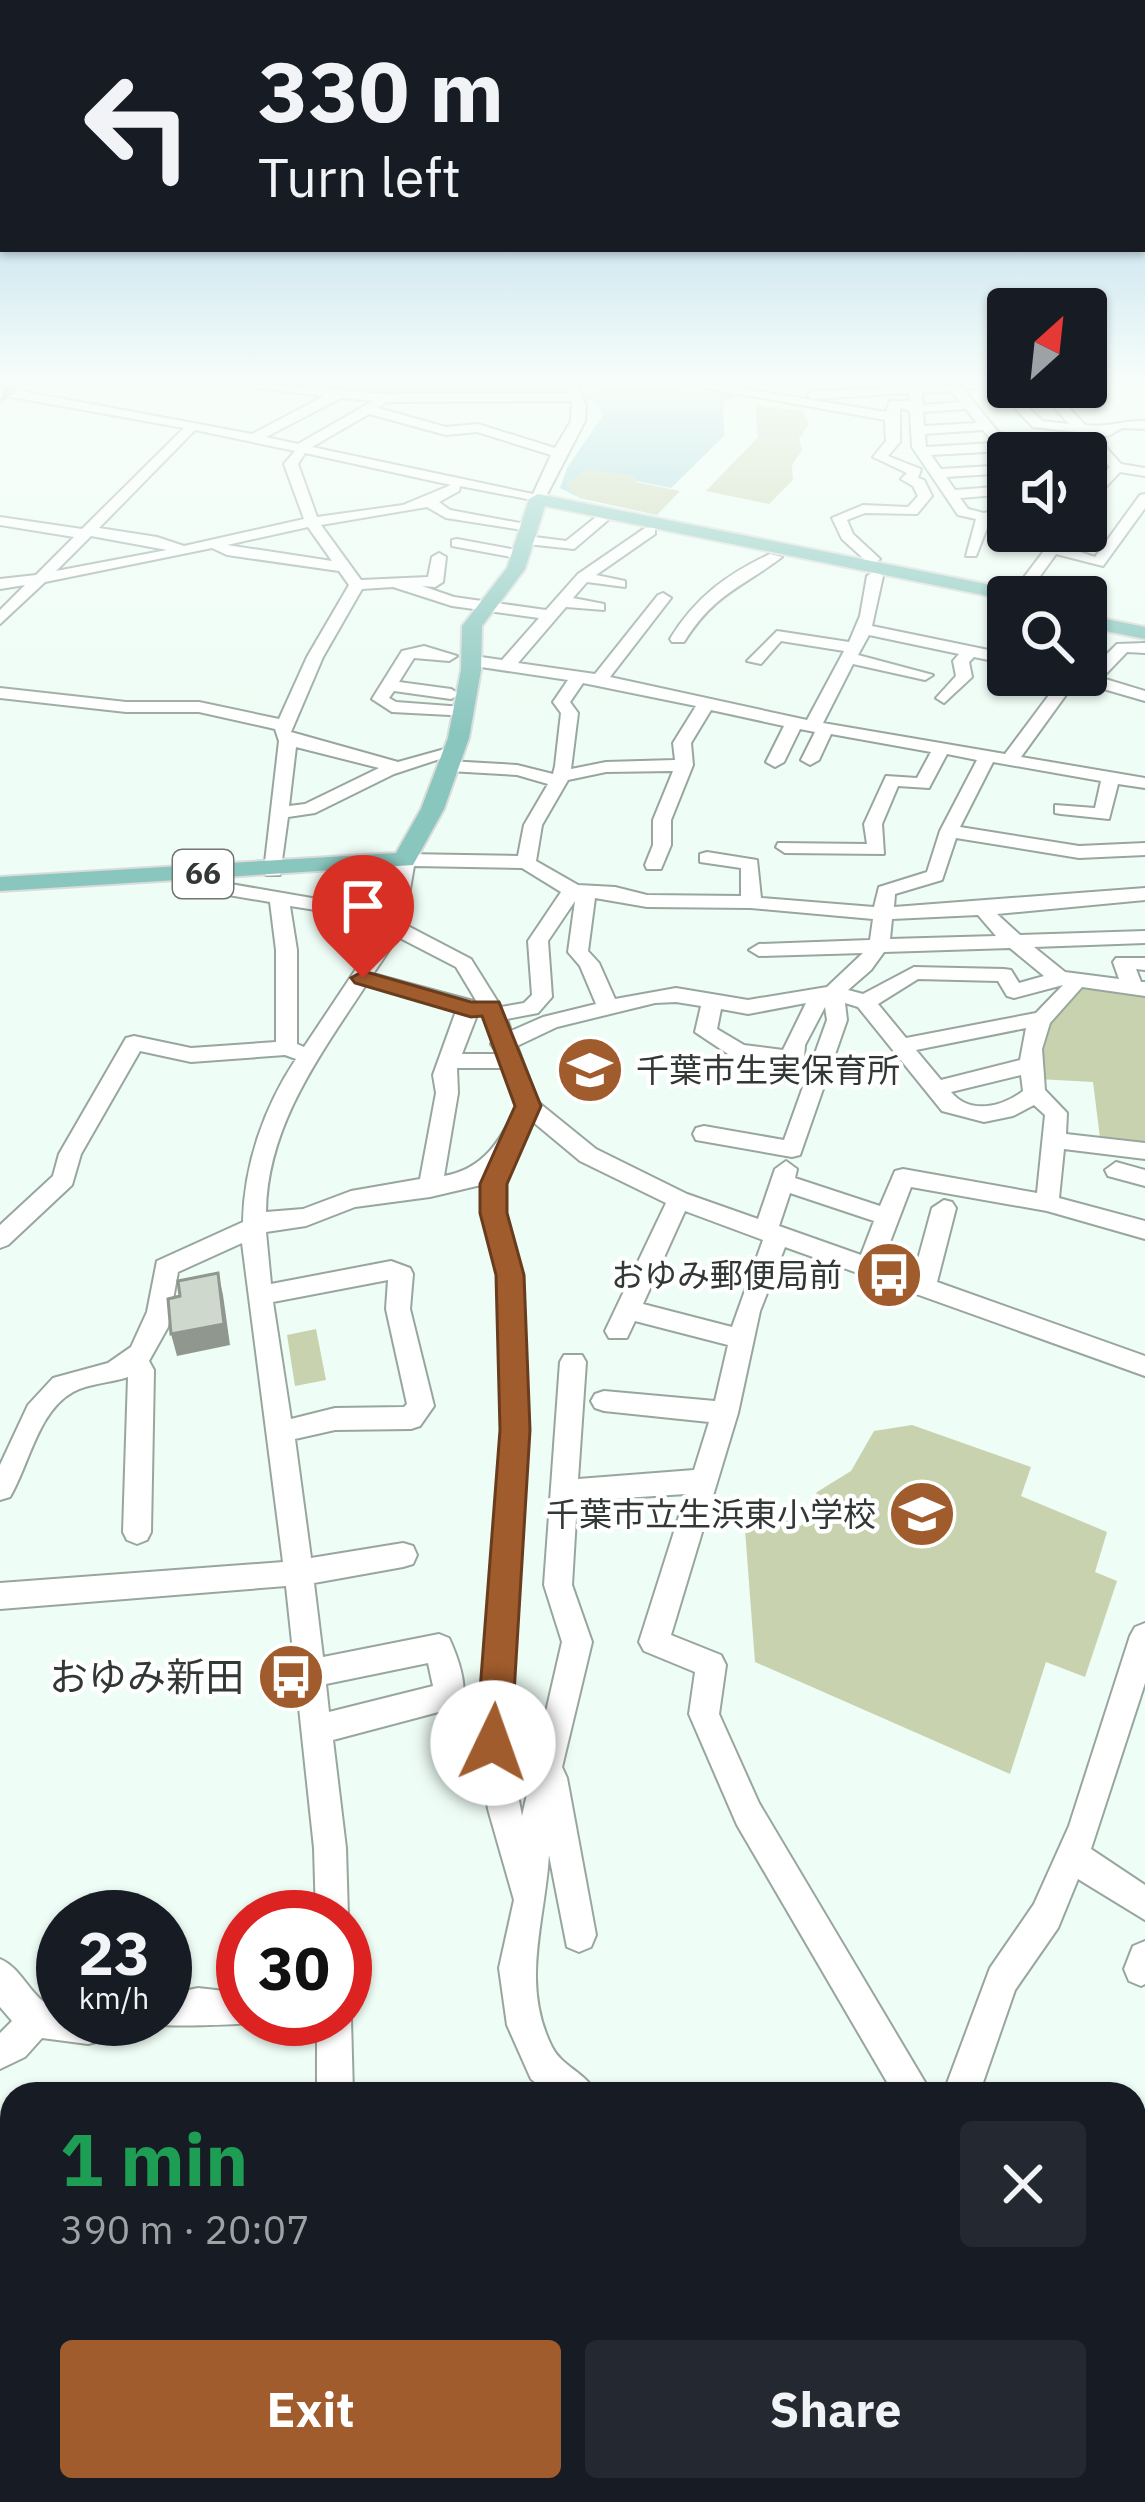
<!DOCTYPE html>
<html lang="en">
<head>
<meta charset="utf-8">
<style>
	:root { --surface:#171b24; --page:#242831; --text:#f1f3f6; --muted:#9ea1a6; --accent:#a05c2c }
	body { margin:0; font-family:"IBM Plex Sans","Noto Sans JP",sans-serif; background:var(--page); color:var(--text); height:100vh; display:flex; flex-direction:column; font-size:45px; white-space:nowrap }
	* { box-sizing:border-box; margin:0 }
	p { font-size:39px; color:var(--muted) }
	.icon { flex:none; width:66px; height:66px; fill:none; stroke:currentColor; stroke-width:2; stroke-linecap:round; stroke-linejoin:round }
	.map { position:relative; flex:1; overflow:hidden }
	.sheet { position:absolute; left:0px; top:2082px; width:1146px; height:420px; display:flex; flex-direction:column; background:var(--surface); border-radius:36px 36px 0 0; box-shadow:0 3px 9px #0004 }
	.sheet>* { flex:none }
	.guide { position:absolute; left:0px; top:0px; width:1146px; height:252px; box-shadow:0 3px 9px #0004; background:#171b24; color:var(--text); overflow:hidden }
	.needle { width:78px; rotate:27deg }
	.buttons { position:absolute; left:987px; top:288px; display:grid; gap:24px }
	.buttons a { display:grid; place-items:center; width:120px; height:120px; border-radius:12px; background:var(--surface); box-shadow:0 3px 9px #0004; font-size:60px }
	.speed { position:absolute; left:36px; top:1890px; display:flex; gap:24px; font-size:60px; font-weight:700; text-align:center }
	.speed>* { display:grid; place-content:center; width:156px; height:156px; border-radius:50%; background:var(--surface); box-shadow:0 3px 9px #0004; line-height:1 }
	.speed small { font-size:30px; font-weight:400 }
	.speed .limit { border:18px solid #d22; background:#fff; color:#111 }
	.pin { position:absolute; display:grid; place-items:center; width:102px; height:102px; color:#fff; margin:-123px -51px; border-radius:50% 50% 50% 0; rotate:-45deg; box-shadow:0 0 12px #0007 }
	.pin .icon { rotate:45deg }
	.me { position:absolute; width:132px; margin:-66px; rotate:3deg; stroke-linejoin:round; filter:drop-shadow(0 0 9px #0008) }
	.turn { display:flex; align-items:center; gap:42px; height:252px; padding:0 60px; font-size:54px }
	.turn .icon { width:156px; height:156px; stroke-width:2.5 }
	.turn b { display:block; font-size:84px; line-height:102px }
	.round { display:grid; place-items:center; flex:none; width:126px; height:126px; border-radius:12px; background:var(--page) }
	.head { display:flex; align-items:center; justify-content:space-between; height:204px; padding:0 60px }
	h1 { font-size:72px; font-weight:700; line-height:90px; color:#1e9e55 }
	.action { display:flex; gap:24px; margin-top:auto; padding:24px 60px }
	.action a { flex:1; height:138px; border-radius:12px; background:var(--accent); color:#fff; font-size:48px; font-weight:700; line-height:138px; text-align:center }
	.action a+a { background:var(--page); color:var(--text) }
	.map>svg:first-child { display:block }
</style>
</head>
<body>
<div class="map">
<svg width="1145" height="2502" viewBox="0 0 1145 2502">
	<rect width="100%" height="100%" fill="#eefdf5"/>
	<path fill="#c9d2af" d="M 755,405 L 803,411 L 809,424 L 799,439 L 802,450 L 792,465 L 793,480 L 769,504 L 706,491 L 758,437 Z
		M 587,470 L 632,476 L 636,482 L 680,491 L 657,515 L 579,498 L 567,484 Z
		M 1078,983 L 1139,992 L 1145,997 L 1145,1149 L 1101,1146 L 1093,1082 L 1037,1079 C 1040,1042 1039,1017 1074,997 Z
		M 316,1329 L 326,1380 L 295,1386 L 287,1335 Z
		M 912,1425 L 1031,1467 L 1021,1496 L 1107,1532 L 1095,1572 L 1117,1581 L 1085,1677 L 1046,1662 L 1010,1774 L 755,1662 L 743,1503 L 801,1526 L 817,1492 L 851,1471 L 874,1431 Z"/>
	<path fill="#a2d3d9" d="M 598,385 L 679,385 L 743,395 L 723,402 L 724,436 L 671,488 L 636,481 L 632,476 L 587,470 L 567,484 L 578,497 L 560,488 L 567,468 L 603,415 L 593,398 L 598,395 Z"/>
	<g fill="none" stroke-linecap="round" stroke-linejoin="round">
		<path fill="#a2d3d9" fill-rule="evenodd" d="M 304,385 L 520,385 L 639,395 L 648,400 L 639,405 L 558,397 L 353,393 Z"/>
		<g stroke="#98a69e" stroke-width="4">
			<path id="minor" d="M 232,385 L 284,385 L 384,394 L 569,393 L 565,385 L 577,385 L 586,405 L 585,421 L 543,502 L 460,486 L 459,491 L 439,502 L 450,510 L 536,526 L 536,532 L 446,518 L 427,507 L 321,525 L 361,580 L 428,577 L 432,557 L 439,553 L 446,557 L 443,582 L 435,587 L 422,586 L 454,597 L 546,610 L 578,574 L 645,528 L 655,528 L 655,534 L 596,575 L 625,581 L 625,587 L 587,582 L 573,598 L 604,604 L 604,610 L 566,607 L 518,663 L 595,674 L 658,595 L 663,593 L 671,598 L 610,677 L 807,720 L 844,651 L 781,641 L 761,664 L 747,661 L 777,631 L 849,642 L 860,616 L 867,576 L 875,571 L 883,576 L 872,626 L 1008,654 L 1008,664 L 974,657 L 969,662 L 972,677 L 944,703 L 936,698 L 956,676 L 953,661 L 959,654 L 869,635 L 858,655 L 933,675 L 925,680 L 853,664 L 823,723 L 1005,754 L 1064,675 L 1086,675 L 1117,644 L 1145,643 L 1145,653 L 1127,652 L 1102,678 L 1145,691 L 1145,701 L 1076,681 L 1021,757 L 1145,778 L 1145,788 L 1118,784 L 1109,819 L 1061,814 L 1055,813 L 1055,805 L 1095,808 L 1101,781 L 993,762 L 960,827 L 1079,846 L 1145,843 L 1145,855 L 1079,858 L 956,838 L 942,880 L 895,894 L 894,907 L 1145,888 L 1145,900 L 997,914 L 1020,935 L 1145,931 L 1145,943 L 1034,947 L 1065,972 L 1119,979 L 1113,962 L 1116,958 L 1145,958 L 1145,970 L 1136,969 L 1141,982 L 1145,982 L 1145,996 L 1082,987 L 1050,1023 L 1042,1049 L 1045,1090 L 1067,1113 L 1066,1134 L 1145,1143 L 1145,1159 L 1064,1149 L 1059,1198 L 1145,1221 L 1145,1239 L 1047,1211 L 911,1187 L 882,1263 L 914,1274 L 932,1208 L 944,1200 L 952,1202 L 956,1208 L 937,1282 L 1145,1356 L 1145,1376 L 785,1247 L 760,1311 L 738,1413 L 671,1635 L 721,1655 L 726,1665 L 719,1714 L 759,1803 L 932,2094 L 894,2094 L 737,1825 L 689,1714 L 695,1672 L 644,1651 L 639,1642 L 686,1494 L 577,1501 L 572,1585 L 592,1642 L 562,1767 L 567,1778 L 596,1935 L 591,1947 L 579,1952 L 567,1947 L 549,1855 C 545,1922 520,1983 552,2047 C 562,2067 587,2073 596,2094 L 550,2094 L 531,2079 L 507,2025 L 499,1968 L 514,1900 L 488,1809 L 478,1743 L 502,1431 L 498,1275 L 481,1213 L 481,1185 L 430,1197 L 355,1207 L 306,1226 L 266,1232 L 271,1284 L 391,1261 L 410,1268 L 413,1274 L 410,1309 L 434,1406 L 420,1426 L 411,1429 L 335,1430 L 295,1439 L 311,1558 L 403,1543 L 413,1546 L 417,1555 L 413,1564 L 403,1567 L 314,1583 L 323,1657 L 439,1634 L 449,1638 C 457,1655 469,1687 461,1705 L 450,1709 L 333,1740 L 346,1848 L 348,1917 L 345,1925 L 345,1917 L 316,1917 L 314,1848 L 286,1586 L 0,1609 L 0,1583 L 283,1562 L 242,1243 L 178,1272 L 168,1327 L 149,1361 L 154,1370 L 151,1532 L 147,1540 L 137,1544 L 127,1540 L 123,1532 L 128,1377 C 111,1383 89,1383 73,1392 C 38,1411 29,1465 10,1497 L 0,1500 L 0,1465 L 28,1405 L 53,1378 L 108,1363 L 131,1347 L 147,1312 L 157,1261 L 243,1222 C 244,1165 264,1107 296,1059 L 285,1055 L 191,1062 L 140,1051 L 81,1154 L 72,1185 L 8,1245 L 0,1248 L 0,1225 L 53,1176 L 59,1154 L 126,1038 L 134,1036 L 191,1048 L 276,1042 L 276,950 L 270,902 L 205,891 L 196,874 L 206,868 L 213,870 L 219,882 L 335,902 L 405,854 L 518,856 L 524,825 L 548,784 L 517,775 L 449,771 L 440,766 L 449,761 L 517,765 L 553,774 L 555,766 L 561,713 L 553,702 L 568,680 L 474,666 L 466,661 L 474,656 L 502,660 L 539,618 L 452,606 L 393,587 L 362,589 L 323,657 L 291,732 L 398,762 L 452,747 L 461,752 L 394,774 L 315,813 L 288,817 L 280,875 L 266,875 L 264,871 L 279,741 L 275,729 L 199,712 L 126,712 L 0,698 L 0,688 L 126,702 L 199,702 L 279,719 L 307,657 L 349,585 L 339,571 L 227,555 L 212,548 L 45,582 L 0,624 L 0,610 L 25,585 L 0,589 L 0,579 L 36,575 L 74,537 L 0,525 L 0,517 L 82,529 L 184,428 L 0,395 L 0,387 L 252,434 L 324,396 ZM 341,398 L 373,401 L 298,444 L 266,437 ZM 572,401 L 571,421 L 555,448 L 478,424 L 446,427 L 378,408 L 386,402 ZM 369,414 L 446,435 L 477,432 L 551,455 L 533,494 L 312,447 ZM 195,430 L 295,451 L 284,464 L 304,519 L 184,546 L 157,537 L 99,528 ZM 305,453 L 451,485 L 403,505 L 317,517 L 298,464 ZM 308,527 L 332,561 L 227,545 ZM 91,536 L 167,550 L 56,571 ZM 583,683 L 696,706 L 673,743 L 675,760 L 606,762 L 571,769 L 578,713 L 570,702 ZM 711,710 L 784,726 L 766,762 L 775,767 L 784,762 L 800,729 L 815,732 L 801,760 L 810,765 L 819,760 L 831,734 L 931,752 L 917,778 L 886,776 L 864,824 L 867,844 L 778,843 L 776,847 L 785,853 L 884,854 L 882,824 L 898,786 L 929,788 L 947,754 L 977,760 L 940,831 L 927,872 L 879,887 L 874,907 L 761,898 L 757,860 L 707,852 L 700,854 L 700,862 L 741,868 L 741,896 L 647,895 L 615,887 L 578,885 L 536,861 L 542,825 L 568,780 L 606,772 L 673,771 L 653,820 L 653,845 L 645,865 L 647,869 L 661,869 L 671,845 L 671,820 L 693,765 L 691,743 ZM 296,747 L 379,768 L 305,804 L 289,806 ZM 414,866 L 522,868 L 561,892 L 528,941 L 532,995 L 524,1003 L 501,1007 L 471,959 L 404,924 ZM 393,878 L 386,918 L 354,906 ZM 595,898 L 647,907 L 751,908 L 873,919 L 870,940 L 759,944 L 749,950 L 759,956 L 863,953 L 827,987 L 748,1000 L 676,988 L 615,999 L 599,963 L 588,951 ZM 575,901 L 568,952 L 580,966 L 596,1004 L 543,1017 L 511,1031 L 507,1019 L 538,1013 L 552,997 L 548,941 ZM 290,906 L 335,913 L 382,930 L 304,1047 L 297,1044 L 297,950 ZM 978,915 L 996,936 L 890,939 L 892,919 ZM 398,937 L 456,967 L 477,1002 L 373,974 ZM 1010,948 L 1044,976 L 1019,983 L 1011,970 L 1004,969 L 914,967 L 863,994 L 848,990 L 871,970 L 884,952 ZM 918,979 L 998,981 L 1007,996 L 1014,998 L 1063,985 L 1036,1013 L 906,1038 L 878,1004 ZM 366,985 L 456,1011 L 433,1075 L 436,1093 L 420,1179 L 351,1191 L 303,1209 L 266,1212 C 267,1126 320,1055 366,985 ZM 676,1002 L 701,1006 L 695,1032 L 731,1056 L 793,1065 L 804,1058 L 805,1045 L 825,1007 L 827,1020 L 784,1140 L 704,1126 L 696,1128 L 693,1134 L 696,1140 L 792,1157 L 800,1155 L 847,1020 L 845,1003 L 858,1007 L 942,1111 L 984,1122 L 1013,1116 L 1034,1105 L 1045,1115 L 1037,1193 L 903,1169 L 895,1171 L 880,1206 L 795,1178 L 797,1169 L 786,1161 L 775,1169 L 758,1219 L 687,1194 L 596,1149 L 538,1102 L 517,1046 L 557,1027 L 655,1003 ZM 806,1003 L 783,1050 L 744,1045 L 717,1029 L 721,1009 L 748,1014 ZM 477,1015 L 485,1015 L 494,1040 L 491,1044 L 498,1054 L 462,1054 ZM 1026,1028 L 1020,1060 L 941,1080 L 916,1050 ZM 457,1068 L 503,1068 L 517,1106 C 501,1140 484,1169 444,1176 L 458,1093 ZM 1021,1075 L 1023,1091 C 1002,1107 970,1115 951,1092 ZM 532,1121 L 580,1161 L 666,1203 L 605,1331 L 609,1338 L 627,1338 L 635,1321 L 728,1345 L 715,1401 L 604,1391 L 595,1394 L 591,1401 L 595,1408 L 604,1411 L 709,1422 L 694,1470 L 578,1479 L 586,1362 L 582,1355 L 564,1355 L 560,1362 L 544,1585 L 562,1642 L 522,1816 L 508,1743 L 528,1431 L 522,1275 L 505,1213 L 505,1184 ZM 790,1193 L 874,1221 L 861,1255 L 779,1226 ZM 685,1211 L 763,1240 L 732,1327 L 643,1304 ZM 388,1280 L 386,1309 L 407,1404 L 404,1407 L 335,1408 L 291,1419 L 273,1302 ZM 428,1663 L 433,1686 L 329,1712 L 326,1684 Z
				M 689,385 L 720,385 L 886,412 L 890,401 L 910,401 L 909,393 L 813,399 L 807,395 L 813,391 L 990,385 L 964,390 L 999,433 L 1089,445 L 1077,432 L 1033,427 L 992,385 L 1006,385 L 1042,421 L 1069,424 L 1036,387 L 1049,387 L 1085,425 C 1107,428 1122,420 1145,421 L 1145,429 L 1122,428 L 1108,436 L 1094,434 L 1121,464 L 1145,468 L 1145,476 L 1120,472 L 1086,508 L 1086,495 L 1110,467 L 1098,454 L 1007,442 L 1011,447 L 1004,451 L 931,455 L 941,469 L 1008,465 L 1008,473 L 946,477 L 955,490 L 1008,486 L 1008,494 L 960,498 L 968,509 L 984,513 L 996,510 L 1008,519 L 1008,527 L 989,523 L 976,556 L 966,556 L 976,519 L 958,515 L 912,447 L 910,411 L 900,408 L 900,442 L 888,456 L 921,469 L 918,478 L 924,480 L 932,496 L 917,514 L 865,513 L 847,520 L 853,534 L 880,559 L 867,569 L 860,565 L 864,559 L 842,539 L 832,518 L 863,505 L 908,507 L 918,496 L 913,486 L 901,479 L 907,473 L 873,457 L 886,441 L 885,420 ZM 951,391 L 960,402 L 923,405 L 922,392 ZM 966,409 L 977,423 L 924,426 L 923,412 ZM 983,430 L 994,443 L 926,447 L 925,434 Z
				M 1145,494 L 1145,508 L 1103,566 L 1056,554 L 1025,597 L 1009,597 L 1059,531 L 1073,531 L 1062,546 L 1095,557 L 1140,495 Z
				M 596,517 L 608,520 L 574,549 L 527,544 L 520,540 L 527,536 L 566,541 Z
				M 457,539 L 522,551 L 529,555 L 522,559 L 452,546 L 452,540 Z
				M 770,554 L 782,557 C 740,589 715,593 684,642 L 672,642 L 670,639 C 695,598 727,574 770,554 Z
				M 424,646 L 457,656 L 449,661 L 414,658 L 399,682 L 451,689 L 459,694 L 451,699 L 394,691 L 389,698 L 396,702 L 463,707 L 471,712 L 469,716 L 392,712 L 372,699 L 402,651 Z
				M 1116,1162 L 1145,1170 L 1145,1186 L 1108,1176 L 1105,1170 Z
				M 1145,1623 L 1145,1683 L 1091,1849 L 1145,1885 L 1145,1920 L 1078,1879 L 1058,1928 L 1015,1990 L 979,2094 L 943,2094 L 990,1968 L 1034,1904 L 1069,1826 L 1130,1636 L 1135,1627 Z
				M 1145,1941 L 1145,1984 L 1141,1986 L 1129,1981 L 1124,1969 L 1133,1946 Z
				M 0,1959 C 26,1970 31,2005 63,2010 L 63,2019 L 147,2019 L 142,2031 L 88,2044 L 42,2038 L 25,2057 L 0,2069 L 0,2033 L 12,2021 L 0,2007 Z
				M 198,1988 L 243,1993 L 243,2019 L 256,2019 L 255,2022 C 247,2025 160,2027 153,2024 L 151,2019 L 165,2019 L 165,1995 Z
				M 345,2006 L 351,2019 L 353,2094 L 317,2094 L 317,2019 L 345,2019 Z
				M 358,2490 L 398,2490 L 401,2502 L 361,2502 Z
				M 524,2490 L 564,2490 L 567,2502 L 527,2502 Z
				M 872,2490 L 985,2490 L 990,2502 L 875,2502 Z"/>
		</g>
		<g stroke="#dadbdb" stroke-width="4">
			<path id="major" d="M 538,494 L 1021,591 L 1031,597 L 1008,600 L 545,506 L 525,569 L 482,626 L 481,670 L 469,738 L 444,809 L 413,865 L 0,891 L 0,877 L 396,853 L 421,809 L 448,738 L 461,670 L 462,626 L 507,568 L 529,499 Z
				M 1086,615 L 1145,627 L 1145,639 L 1086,627 Z"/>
		</g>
		<g stroke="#dadbdb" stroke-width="4">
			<path id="highway" d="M 4,385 L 25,385 L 0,403 Z"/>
		</g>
		<use href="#minor" fill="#fff" fill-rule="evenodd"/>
		<use href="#major" fill="#89c6be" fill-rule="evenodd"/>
		<use href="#highway" fill="#3aa093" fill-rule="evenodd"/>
	</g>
	<path fill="#90978f" d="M 218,1273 L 223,1295 L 230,1345 L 177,1356 L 171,1334 Z"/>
	<path fill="#ced8cc" stroke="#90978f" stroke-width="3" d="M 218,1273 L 224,1324 L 171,1334 L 168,1299 L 180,1296 L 178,1281 Z"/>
	<linearGradient id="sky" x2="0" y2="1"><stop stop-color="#8cc0e2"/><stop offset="0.52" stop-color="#f7fefa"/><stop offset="1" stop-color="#f7fefa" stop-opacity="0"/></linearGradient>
	<rect width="1145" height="736" fill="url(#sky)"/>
	<path fill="#a05c2c" stroke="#683c1d" stroke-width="3" d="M 363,971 L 471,1002 L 499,1002 L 541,1106 L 507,1184 L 507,1213 L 524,1275 L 530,1430 L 511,1743 L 505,1755 L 493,1759 L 481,1755 L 476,1743 L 500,1430 L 496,1275 L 480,1213 L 480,1184 L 515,1106 L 482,1016 L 471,1017 L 355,983 L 351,978 Z"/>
	<defs>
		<g id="school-disc" transform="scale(3.45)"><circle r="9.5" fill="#a05c2c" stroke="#fff"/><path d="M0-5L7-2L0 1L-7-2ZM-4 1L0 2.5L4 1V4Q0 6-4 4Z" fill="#fff"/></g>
		<g id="bus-disc" transform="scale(3.45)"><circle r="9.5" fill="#a05c2c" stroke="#fff"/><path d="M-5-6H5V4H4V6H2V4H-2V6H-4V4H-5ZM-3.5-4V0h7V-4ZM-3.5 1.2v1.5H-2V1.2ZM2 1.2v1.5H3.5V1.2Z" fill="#fff"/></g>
	</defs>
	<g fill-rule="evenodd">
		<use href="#school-disc" x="590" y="1070"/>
		<use href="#bus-disc" x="889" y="1275"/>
		<use href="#school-disc" x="922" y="1514"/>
		<use href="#bus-disc" x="291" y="1677"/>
	</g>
	<g text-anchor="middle" stroke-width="9" stroke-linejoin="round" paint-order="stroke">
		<rect fill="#fff" stroke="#707472" stroke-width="3" x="173" y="850" width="60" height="48" rx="9"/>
		<g font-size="30" font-weight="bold" fill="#323835">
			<text x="203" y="884">66</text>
		</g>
		<g font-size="33" fill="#323835" stroke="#fff" text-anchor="end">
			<text x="636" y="1082" text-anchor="start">千葉市生実保育所</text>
			<text x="842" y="1287">おゆみ郵便局前</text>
			<text x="876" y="1526">千葉市立生浜東小学校</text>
		</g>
		<g font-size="39" fill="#323835" stroke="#fff" text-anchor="end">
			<text x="244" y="1691">おゆみ新田</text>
		</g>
	</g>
</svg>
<div class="buttons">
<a><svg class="needle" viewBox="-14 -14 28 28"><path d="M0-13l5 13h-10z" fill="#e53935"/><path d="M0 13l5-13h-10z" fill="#9ea1a6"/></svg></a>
<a><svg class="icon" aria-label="sound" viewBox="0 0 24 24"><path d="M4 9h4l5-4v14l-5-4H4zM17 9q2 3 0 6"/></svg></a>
<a><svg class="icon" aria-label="search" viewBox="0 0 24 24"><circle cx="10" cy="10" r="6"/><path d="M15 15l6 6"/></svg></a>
</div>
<div class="speed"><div>23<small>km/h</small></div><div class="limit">30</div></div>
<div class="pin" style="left:363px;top:978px;background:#d93025"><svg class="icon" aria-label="arrive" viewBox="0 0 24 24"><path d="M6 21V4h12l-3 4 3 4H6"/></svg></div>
<svg class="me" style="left:493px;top:1743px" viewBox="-20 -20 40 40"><circle r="19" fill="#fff"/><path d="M0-13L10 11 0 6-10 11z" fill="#a05c2c"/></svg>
<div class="guide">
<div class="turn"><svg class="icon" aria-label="left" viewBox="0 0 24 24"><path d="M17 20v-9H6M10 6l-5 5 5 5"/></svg><div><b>330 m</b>Turn left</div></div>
</div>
<section class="sheet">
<div class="head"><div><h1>1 min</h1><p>390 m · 20:07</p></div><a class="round"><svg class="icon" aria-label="close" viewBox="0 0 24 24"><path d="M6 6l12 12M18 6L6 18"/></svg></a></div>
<div class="action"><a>Exit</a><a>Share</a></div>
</section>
</div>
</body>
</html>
